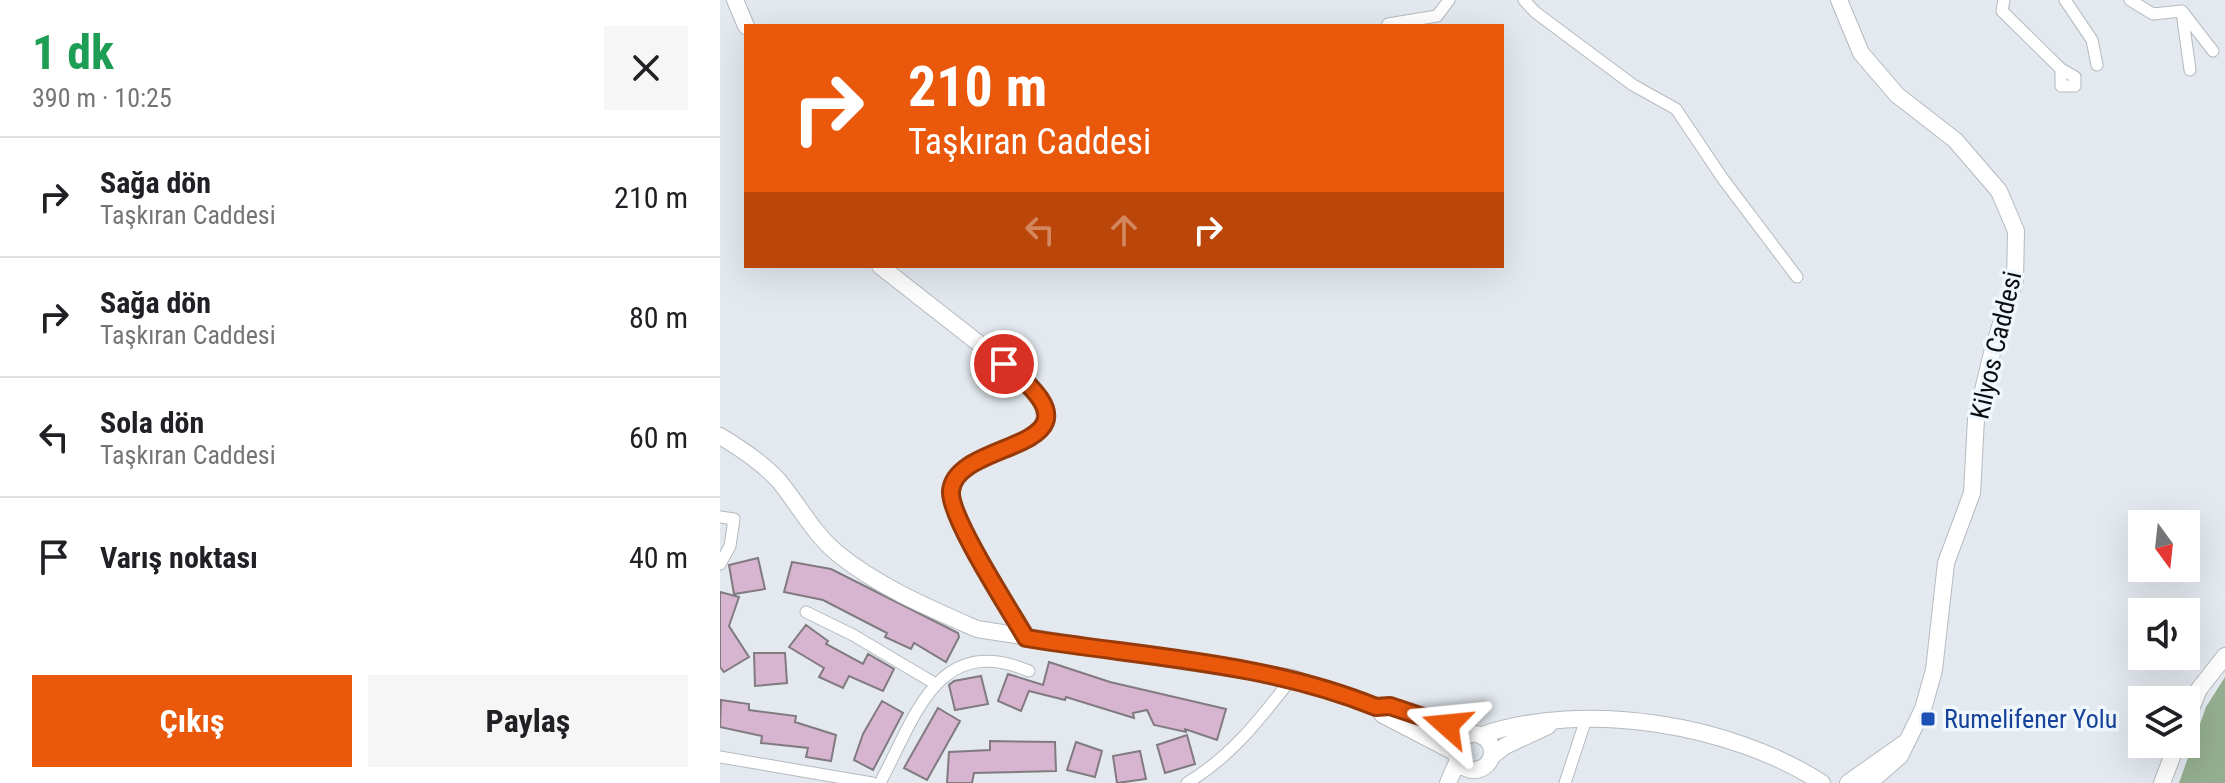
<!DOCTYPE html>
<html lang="tr">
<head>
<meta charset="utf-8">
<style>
	:root { --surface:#fff; --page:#f6f6f6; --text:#202124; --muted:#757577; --line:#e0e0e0; --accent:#ea580c }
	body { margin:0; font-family:"Roboto Condensed",sans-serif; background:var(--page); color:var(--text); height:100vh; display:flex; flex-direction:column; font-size:30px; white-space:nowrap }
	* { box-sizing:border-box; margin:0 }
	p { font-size:26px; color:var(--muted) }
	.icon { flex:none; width:44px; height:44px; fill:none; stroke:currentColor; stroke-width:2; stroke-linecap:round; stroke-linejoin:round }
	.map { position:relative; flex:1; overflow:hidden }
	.side { display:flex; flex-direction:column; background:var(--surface); width:720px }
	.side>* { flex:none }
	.banner { position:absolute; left:24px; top:24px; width:760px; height:244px; border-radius:0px; box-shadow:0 8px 32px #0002; background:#ea580c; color:#fff; overflow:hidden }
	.needle { width:52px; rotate:165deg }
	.tools { position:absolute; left:1408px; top:510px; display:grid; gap:16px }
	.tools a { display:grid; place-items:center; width:72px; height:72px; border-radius:0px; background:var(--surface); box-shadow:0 8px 32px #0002; font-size:40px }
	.pin { position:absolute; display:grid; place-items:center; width:68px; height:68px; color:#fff; margin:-34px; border:4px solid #fff; border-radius:50%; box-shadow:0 2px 8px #0007 }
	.me { position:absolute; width:88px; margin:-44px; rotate:288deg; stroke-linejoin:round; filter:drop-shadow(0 0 6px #0008) }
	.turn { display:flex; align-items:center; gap:28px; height:168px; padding:0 32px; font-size:36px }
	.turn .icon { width:104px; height:104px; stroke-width:2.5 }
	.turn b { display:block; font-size:56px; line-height:68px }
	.lanes { display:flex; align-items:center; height:76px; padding:0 32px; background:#0003; justify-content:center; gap:40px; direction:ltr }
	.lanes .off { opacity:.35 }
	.round { display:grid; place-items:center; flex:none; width:84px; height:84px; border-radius:0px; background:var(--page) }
	.headline { display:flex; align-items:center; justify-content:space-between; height:136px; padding:0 32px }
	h1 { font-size:48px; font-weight:700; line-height:60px; color:#1e9e55 }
	.button { display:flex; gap:16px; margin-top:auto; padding:16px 32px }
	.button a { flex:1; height:92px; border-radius:0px; background:var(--accent); color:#fff; font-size:32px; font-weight:700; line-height:92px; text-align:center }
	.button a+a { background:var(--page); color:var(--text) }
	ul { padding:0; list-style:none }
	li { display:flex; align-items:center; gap:24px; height:120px; padding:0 32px; border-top:2px solid var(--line) }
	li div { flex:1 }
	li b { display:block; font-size:30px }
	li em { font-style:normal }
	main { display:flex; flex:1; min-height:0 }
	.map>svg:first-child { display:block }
</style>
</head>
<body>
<main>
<section class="side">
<div class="headline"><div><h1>1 dk</h1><p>390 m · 10:25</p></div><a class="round"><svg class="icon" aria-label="close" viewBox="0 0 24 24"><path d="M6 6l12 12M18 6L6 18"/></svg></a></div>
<ul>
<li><svg class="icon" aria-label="right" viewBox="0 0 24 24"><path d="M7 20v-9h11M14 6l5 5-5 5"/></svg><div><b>Sağa dön</b><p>Taşkıran Caddesi</p></div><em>210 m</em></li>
<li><svg class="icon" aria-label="right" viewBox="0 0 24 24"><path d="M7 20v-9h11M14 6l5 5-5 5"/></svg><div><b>Sağa dön</b><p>Taşkıran Caddesi</p></div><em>80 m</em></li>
<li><svg class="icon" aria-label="left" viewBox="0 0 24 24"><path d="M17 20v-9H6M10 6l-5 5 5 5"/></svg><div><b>Sola dön</b><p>Taşkıran Caddesi</p></div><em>60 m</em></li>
<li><svg class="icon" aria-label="arrive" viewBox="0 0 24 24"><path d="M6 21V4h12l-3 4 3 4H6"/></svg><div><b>Varış noktası</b></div><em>40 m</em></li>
</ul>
<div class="button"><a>Çıkış</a><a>Paylaş</a></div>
</section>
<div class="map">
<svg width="1505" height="783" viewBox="0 0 1505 783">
	<rect width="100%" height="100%" fill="#e3e9ef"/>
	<path fill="#94af8f" d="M 1505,677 L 1505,783 L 1459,783 L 1486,707 Z"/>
	<path fill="#d7b5d0" stroke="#817b80" stroke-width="2" d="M 38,558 L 45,589 L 14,594 L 9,565 Z
		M 72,562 L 111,569 L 238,633 L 239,637 L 226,662 L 194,643 L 191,649 L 165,637 L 167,633 L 103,600 L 64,592 Z
		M 0,592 L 19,597 L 9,626 L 29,657 L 4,672 L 0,667 Z
		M 86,625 L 108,641 L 106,644 L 143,664 L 148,654 L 174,669 L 163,691 L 129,676 L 123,688 L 99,677 L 104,668 L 69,647 Z
		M 34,653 L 65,653 L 67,683 L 35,686 Z
		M 329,662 L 390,682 L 506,709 L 497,740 L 465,729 L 466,732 L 434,725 L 427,710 L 413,713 L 414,718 L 346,697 L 345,700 L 309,691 L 301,711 L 278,701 L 288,674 L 323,685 Z
		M 261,676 L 268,704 L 235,710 L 229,685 L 234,681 Z
		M 1,700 L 29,704 L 29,710 L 76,716 L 75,722 L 116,735 L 111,761 L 86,757 L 88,748 L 41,743 L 42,736 L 0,727 Z
		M 162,701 L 183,713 L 153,770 L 134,760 L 143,734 Z
		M 218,708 L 240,721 L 207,780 L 184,768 Z
		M 467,735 L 475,764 L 445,773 L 437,745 Z
		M 270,741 L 335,742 L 336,771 L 254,773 L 252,783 L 227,783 L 229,752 L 270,750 Z
		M 356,742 L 382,751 L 375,777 L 347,770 Z
		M 420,751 L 426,779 L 397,783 L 393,756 Z"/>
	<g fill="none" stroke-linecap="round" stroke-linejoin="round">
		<g stroke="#b4bac0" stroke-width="13">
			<path id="street" d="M 804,0 L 815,12 L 913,85 L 956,109 L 1003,179 L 1077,277
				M 1284,0 L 1282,11 L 1341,69 L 1355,77 L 1355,86 L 1341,86 L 1341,69
				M 1345,0 L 1372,40 L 1377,65
				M 1410,0 L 1433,14 L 1462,11 L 1493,51
				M 1462,12 L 1470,70
				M 668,24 L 717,16 L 729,0
				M 0,517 L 14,519 L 10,546 L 0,564
				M 86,612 L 133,635 L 214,683
				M 0,757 L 152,783
				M 160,783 C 195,718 217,632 309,671
				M 467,783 C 512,756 540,719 572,678
				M 845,783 L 866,719"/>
		</g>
		<g stroke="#b4bac0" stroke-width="18">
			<path id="secondary" d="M 15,0 L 26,26
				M 1119,0 L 1141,53 L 1177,95 L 1235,140 L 1279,191 L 1296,231 L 1295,280 L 1273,349 L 1256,419 L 1252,493 L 1226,563 L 1214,670 L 1203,709 L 1180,756 L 1149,783
				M 160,266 L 308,382 C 371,457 237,438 231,490 C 228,516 290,611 306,638
				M 0,436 C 20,448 43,463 59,481 C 78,504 93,533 117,553 C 157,586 209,608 257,629 L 572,678 L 656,707 L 670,706 L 756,734
				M 656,707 L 663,715 L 736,753
				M 1466,721 L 1479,689 L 1505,656
				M736 752a18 18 0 1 1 36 0a18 18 0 1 1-36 0Z
				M 762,735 C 864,700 1012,724 1102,783
				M 771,757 L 785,746 L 828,726
				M 728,783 L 738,760
				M 1128,783 L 1183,744
				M 1442,783 L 1457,744"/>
		</g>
		<use href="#street" stroke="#fff" stroke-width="11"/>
		<use href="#secondary" stroke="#fff" stroke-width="16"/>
	</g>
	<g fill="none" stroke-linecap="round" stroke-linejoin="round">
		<g stroke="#983908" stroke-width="20">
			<path id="route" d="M 284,364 C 402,454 236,436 231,491 C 229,517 290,610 306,638 C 423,657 545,662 656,707 L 670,706 L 727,725"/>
		</g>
		<use href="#route" stroke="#ea580c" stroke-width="14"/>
	</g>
	<rect fill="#1a4fb4" stroke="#f0f7fd" stroke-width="3" x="1200" y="711" width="16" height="16" rx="4"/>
	<g text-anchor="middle" stroke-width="7" stroke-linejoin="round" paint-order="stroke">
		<g font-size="26" fill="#0b0d0f" stroke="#f0f7fd">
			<text transform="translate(1276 345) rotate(-77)" y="9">Kilyos Caddesi</text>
		</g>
		<g font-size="26" fill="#164399" stroke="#f0f7fd" text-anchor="start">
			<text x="1224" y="728">Rumelifener Yolu</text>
		</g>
	</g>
</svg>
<div class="tools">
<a><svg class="needle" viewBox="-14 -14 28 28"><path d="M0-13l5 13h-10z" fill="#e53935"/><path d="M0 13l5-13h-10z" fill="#757577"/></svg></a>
<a><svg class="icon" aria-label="sound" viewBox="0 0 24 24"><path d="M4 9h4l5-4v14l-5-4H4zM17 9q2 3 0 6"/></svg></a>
<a><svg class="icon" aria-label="layers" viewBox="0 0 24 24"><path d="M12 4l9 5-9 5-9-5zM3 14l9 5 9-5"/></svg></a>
</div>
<div class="pin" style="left:284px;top:364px;background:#d93025"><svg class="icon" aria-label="arrive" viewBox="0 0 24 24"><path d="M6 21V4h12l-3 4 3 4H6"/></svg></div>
<svg class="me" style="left:727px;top:725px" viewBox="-20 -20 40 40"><path d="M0-17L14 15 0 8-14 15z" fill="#ea580c" stroke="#fff" stroke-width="4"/></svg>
<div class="banner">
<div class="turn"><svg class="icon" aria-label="right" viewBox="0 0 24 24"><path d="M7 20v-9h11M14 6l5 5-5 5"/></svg><div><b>210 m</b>Taşkıran Caddesi</div></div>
<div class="lanes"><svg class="icon off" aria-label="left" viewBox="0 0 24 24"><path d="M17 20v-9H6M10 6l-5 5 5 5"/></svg><svg class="icon off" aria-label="ahead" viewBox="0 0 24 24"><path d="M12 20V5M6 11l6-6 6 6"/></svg><svg class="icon" aria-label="right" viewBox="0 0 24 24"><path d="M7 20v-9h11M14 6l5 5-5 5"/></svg></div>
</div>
</div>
</main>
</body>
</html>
